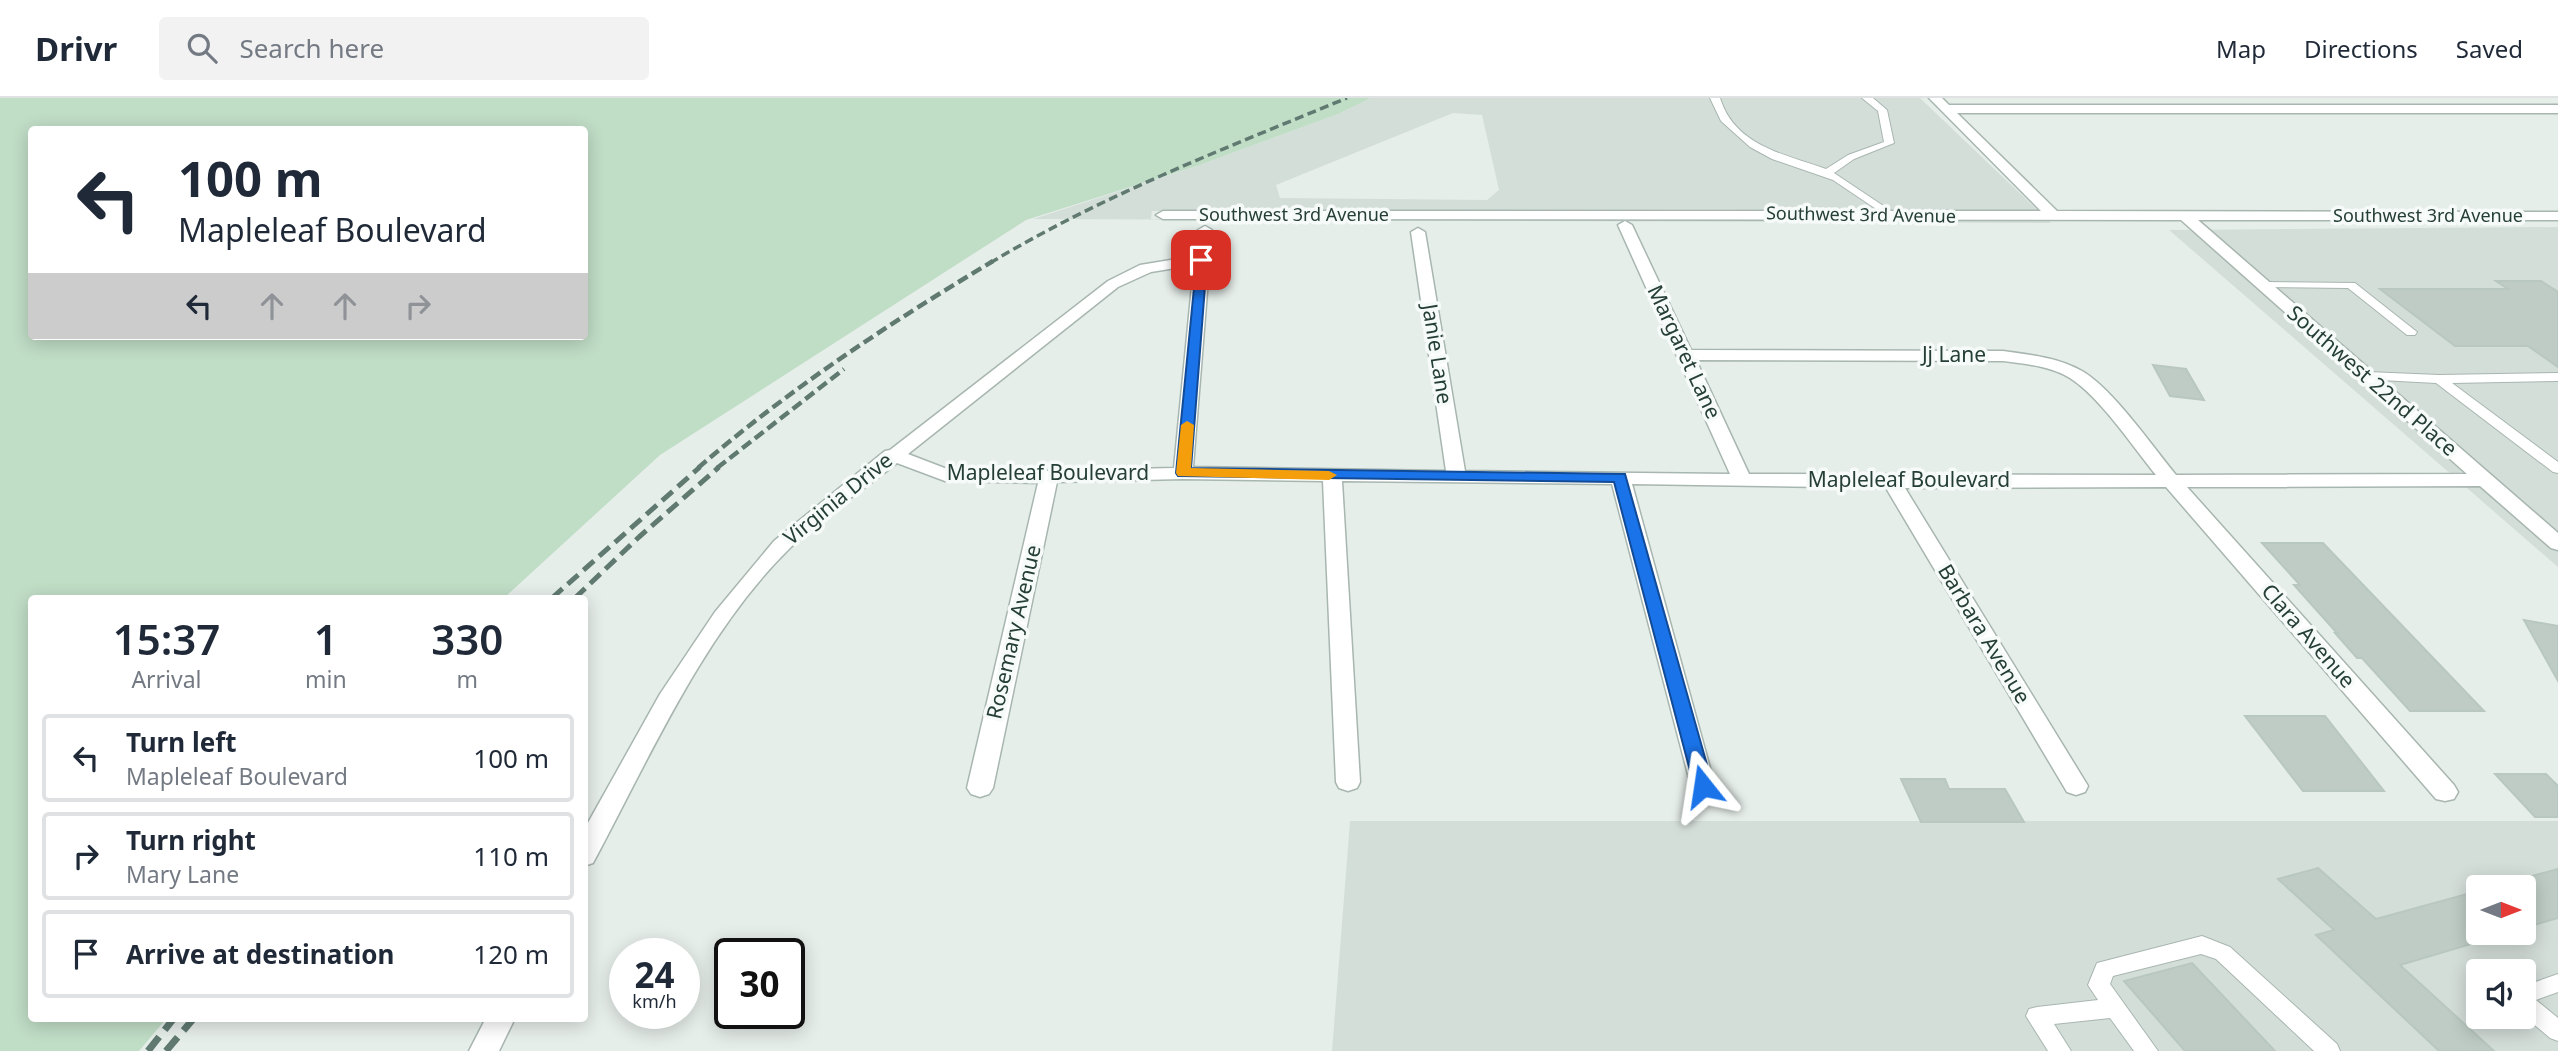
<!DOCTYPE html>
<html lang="en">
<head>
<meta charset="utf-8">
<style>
	:root { --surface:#fff; --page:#f2f2f3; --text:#1f2937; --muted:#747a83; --line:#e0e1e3 }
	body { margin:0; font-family:"Noto Sans",sans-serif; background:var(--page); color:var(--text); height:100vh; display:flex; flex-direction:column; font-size:26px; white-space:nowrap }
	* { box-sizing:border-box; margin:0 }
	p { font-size:23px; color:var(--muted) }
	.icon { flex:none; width:38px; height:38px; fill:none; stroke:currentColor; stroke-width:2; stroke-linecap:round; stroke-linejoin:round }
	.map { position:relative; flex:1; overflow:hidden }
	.sheet { position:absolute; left:28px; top:497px; width:560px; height:427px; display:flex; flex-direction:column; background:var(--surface); border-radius:7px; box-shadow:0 4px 18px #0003 }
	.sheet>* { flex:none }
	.guide { position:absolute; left:28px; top:28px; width:560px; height:214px; border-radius:7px; box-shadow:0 4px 18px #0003; background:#fff; color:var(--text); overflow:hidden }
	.needle { width:46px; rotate:90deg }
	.buttons { position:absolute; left:2466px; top:777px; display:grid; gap:14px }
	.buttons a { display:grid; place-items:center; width:70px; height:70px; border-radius:7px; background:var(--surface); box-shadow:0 4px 18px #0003; font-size:35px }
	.speed { position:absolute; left:609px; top:840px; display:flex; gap:14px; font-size:35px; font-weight:700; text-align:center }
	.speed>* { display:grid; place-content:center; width:91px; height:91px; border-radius:50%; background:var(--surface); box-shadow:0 4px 18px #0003; line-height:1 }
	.speed small { font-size:18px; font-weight:400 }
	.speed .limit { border:4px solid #111; border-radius:10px; background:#fff; color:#111 }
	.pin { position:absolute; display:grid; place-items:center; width:60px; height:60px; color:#fff; margin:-30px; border-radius:14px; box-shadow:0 4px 10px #0006 }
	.me { position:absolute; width:77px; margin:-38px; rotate:345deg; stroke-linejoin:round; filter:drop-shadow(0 0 5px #0008) }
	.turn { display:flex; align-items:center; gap:24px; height:147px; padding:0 35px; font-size:32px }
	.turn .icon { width:91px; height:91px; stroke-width:2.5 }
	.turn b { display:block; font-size:49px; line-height:60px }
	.lanes { display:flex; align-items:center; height:66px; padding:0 35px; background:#0003; justify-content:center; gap:35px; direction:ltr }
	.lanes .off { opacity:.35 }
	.eta { display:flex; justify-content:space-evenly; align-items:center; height:119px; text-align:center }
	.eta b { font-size:42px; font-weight:600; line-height:49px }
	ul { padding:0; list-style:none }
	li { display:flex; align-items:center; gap:21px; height:88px; margin:0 14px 10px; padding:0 21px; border:4px solid var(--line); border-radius:7px }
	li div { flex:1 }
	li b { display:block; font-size:26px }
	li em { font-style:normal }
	header { display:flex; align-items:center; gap:42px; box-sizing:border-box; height:98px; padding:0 35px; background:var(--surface); border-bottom:2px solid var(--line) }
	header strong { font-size:33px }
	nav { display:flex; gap:38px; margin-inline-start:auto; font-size:24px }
	.search { width:490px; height:63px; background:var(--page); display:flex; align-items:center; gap:18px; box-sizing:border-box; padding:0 24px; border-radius:7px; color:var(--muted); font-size:26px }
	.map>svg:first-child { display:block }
</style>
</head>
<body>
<header>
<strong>Drivr</strong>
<div class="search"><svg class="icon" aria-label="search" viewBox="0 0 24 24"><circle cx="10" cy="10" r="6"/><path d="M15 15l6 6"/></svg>Search here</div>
<nav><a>Map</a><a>Directions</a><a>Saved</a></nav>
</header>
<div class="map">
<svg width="2558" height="953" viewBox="0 0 2558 953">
	<rect width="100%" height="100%" fill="#e6eeea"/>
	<path fill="#d4ded9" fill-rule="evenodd" d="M 1371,0 L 1920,0 L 2051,125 L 1033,121 L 1197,68 L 1338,16 ZM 1453,15 L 1482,17 L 1499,92 L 1487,102 L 1280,100 L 1276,87 ZM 1714,111 L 1900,113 L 1907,121 L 1151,121 L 1152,113 Z
		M 2558,129 L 2558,469 L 2169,132 Z
		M 1350,723 L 2558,723 L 2558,953 L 1332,953 ZM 2478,789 L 2524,789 L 2524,835 L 2478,835 ZM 2478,873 L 2524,873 L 2524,919 L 2478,919 Z"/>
	<path fill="#c0ddc6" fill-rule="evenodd" d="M 0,0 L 1371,0 L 1338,16 L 1197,68 L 1026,122 L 660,357 L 504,500 L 32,500 L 32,920 L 166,921 L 139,953 L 0,953 ZM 32,32 L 584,32 L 584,238 L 32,238 Z"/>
	<path fill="#beccc5" stroke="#b8c7c0" stroke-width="2" d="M 2496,183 L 2541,183 L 2558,194 L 2558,269 L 2528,248 L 2455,248 L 2380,191 L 2508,191 Z
		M 2153,267 L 2186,271 L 2204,302 L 2170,298 Z
		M 2262,445 L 2323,445 L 2484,613 L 2410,613 L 2362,560 L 2357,560 L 2335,535 L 2337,535 L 2294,487 L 2300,487 Z
		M 2524,522 L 2558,528 L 2558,583 Z
		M 2245,618 L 2325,618 L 2384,693 L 2303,693 Z
		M 2495,676 L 2546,676 L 2558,688 L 2558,719 L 2535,719 Z
		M 1901,681 L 1945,681 L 1949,691 L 2005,691 L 2024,724 L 1921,724 Z
		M 2318,770 L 2376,821 L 2478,793 L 2478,835 L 2508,835 L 2400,867 L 2494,953 L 2439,953 L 2316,837 L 2334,832 L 2278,781 Z
		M 2558,771 L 2558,820 L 2524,830 L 2524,789 L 2492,789 Z
		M 2192,865 L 2275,953 L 2185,953 L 2124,883 Z"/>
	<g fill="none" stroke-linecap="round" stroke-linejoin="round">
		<g stroke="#a8b6b0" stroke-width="2">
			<path id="lane" d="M 1710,0 L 1720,0 C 1735,48 1784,56 1826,71 L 1848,57 L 1884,44 L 1878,13 L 1862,0 L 1873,0 L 1887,12 L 1894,45 L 1854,61 L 1834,75 L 1897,117 L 1888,119 L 1833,82 L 1772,61 L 1750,49 L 1721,23 Z
				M 2262,184 L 2355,185 L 2417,234 L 2415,237 L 2407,237 L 2348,190 L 2258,189 L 2256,187 Z
				M 2367,274 L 2439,277 L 2558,275 L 2558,283 L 2452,285 L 2558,364 L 2558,375 L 2553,374 L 2436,285 L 2362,281 L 2362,275 Z
				M 2202,838 L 2230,849 L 2337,946 L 2340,953 L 2314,953 L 2216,861 L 2201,856 L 2113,878 L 2110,886 L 2158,953 L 2134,953 L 2110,920 L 2054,926 L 2071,953 L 2048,953 L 2026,918 L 2029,911 L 2037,909 L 2098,902 L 2088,887 L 2097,865 Z
				M 2558,876 L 2558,894 L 2536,902 L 2558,920 L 2558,943 L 2550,940 L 2524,918 L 2524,888 Z"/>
		</g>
		<g stroke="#a8b6b0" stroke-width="3">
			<path id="street" d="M 1929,0 L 1942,0 L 1949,7 L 2558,7 L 2558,15 L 1957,15 L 2057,113 L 2558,114 L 2558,122 L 2198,122 L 2558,435 L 2558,452 L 2551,450 L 2480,388 L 2187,389 L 2454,687 L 2458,694 L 2454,701 L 2445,703 L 2436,701 L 2166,389 L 1905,390 L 2088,688 L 2085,694 L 2076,697 L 2067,694 L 1886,390 L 1632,386 L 1715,688 L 1712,694 L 1703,697 L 1694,694 L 1691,688 L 1612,386 L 1342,383 L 1360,684 L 1357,690 L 1348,693 L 1339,690 L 1336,684 L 1323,383 L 1183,381 L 1057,384 L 993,690 L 989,696 L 980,699 L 971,696 L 967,690 L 1038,385 L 945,383 L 897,365 C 862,393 818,421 788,452 C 703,536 649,661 593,765 L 584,768 L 584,732 L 660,596 L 715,514 L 774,443 L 885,353 L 890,352 L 1108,183 L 1140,167 L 1195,158 L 1198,132 L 1205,128 L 1212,132 L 1193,369 L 1446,373 L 1411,134 L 1418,130 L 1425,134 L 1465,373 L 1730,376 L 1618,127 L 1625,123 L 1632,127 L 1691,252 L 2003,253 C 2030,257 2057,259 2082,273 C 2113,291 2152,348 2176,377 L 2467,376 L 2181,122 L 1163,121 L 1156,117 L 1163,113 L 2041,113 ZM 1194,167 L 1174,370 L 1049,373 L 947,371 L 908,356 L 1118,189 L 1151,174 ZM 1696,262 L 2003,263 C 2026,266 2050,268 2070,280 C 2100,299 2133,349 2156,377 L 1749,376 Z
				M 486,920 L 515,920 L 499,953 L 469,953 Z"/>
		</g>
		<use href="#lane" fill="#fff" fill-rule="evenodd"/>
		<use href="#street" fill="#fff" fill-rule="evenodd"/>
		<path stroke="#607a72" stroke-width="3.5" stroke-dasharray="9 4.5" stroke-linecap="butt" d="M 990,165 C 1103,97 1226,50 1347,0"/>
		<path stroke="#607a72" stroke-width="4.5" stroke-dasharray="11 5" stroke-linecap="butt" d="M 698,370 C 789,291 890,225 993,163
			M 717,370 L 844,271"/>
		<path stroke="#607a72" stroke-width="5" stroke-dasharray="14 7" stroke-linecap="butt" d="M 552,500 L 700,369
			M 575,500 L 639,439 L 719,369"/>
		<path stroke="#607a72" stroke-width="7" stroke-dasharray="18 9" stroke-linecap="butt" d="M 148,953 L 174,920
			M 166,953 L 194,920"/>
	</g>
	<path fill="#1a73e8" stroke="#114b97" stroke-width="2" d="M 1197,159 L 1207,162 L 1191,370 L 1625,376 L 1713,688 L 1710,693 L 1696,693 L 1694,688 L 1614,384 L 1178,378 L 1176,375 Z"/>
	<path fill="#f59e0b" d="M 1187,323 L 1194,327 L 1191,370 L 1329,373 L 1337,377 L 1329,382 L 1178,378 L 1176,375 L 1181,327 Z"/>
	<g text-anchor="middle" stroke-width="7" stroke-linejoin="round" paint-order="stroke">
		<g font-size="18" fill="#253f36" stroke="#f6faf8">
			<text x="1294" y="123">Southwest 3rd Avenue</text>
			<text transform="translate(1861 117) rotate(1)" y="6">Southwest 3rd Avenue</text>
			<text x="2428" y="124">Southwest 3rd Avenue</text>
		</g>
		<g font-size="21" fill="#253f36" stroke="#f6faf8">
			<text transform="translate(1684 254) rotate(65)" y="7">Margaret Lane</text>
			<text transform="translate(1437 256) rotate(81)" y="7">Janie Lane</text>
			<text x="1954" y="264">Jj Lane</text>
			<text transform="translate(2372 283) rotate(41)" y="7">Southwest 22nd Place</text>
			<text x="1048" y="382">Mapleleaf Boulevard</text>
			<text x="1909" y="389">Mapleleaf Boulevard</text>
			<text transform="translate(838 401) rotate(-39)" y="7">Virginia Drive</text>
			<text transform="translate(1014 534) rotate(-77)" y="7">Rosemary Avenue</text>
			<text transform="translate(1984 536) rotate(59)" y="7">Barbara Avenue</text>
			<text transform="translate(2308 538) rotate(49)" y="7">Clara Avenue</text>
		</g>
	</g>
</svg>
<div class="buttons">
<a><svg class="needle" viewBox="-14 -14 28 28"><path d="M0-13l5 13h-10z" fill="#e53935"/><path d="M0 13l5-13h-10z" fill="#747a83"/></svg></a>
<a><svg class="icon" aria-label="sound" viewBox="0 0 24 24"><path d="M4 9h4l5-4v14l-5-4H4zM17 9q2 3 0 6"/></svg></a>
</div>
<div class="speed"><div>24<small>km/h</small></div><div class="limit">30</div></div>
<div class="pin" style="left:1201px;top:162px;background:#d93025"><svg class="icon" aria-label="arrive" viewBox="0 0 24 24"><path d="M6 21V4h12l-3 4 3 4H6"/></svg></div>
<svg class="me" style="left:1703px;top:688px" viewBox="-20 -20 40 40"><path d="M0-17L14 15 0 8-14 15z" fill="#1a73e8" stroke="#fff" stroke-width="4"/></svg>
<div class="guide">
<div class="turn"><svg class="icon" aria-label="left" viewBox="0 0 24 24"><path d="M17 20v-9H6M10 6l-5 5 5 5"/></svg><div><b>100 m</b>Mapleleaf Boulevard</div></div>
<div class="lanes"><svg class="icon" aria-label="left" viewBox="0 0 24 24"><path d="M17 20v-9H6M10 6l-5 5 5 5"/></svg><svg class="icon off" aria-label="ahead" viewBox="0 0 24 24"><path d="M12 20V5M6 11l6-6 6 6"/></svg><svg class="icon off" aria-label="ahead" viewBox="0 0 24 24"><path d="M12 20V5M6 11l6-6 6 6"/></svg><svg class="icon off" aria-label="right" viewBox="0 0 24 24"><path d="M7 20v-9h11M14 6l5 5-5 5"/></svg></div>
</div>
<section class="sheet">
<div class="eta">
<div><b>15:37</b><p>Arrival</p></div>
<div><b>1</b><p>min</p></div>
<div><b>330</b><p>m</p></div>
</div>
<ul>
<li><svg class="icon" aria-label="left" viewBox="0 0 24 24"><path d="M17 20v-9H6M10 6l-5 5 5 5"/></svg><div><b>Turn left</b><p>Mapleleaf Boulevard</p></div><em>100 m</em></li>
<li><svg class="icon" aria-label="right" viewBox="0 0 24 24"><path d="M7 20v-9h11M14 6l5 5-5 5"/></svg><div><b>Turn right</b><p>Mary Lane</p></div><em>110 m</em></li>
<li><svg class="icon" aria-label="arrive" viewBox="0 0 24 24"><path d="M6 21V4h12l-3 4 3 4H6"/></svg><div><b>Arrive at destination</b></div><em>120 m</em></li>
</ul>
</section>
</div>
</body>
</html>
